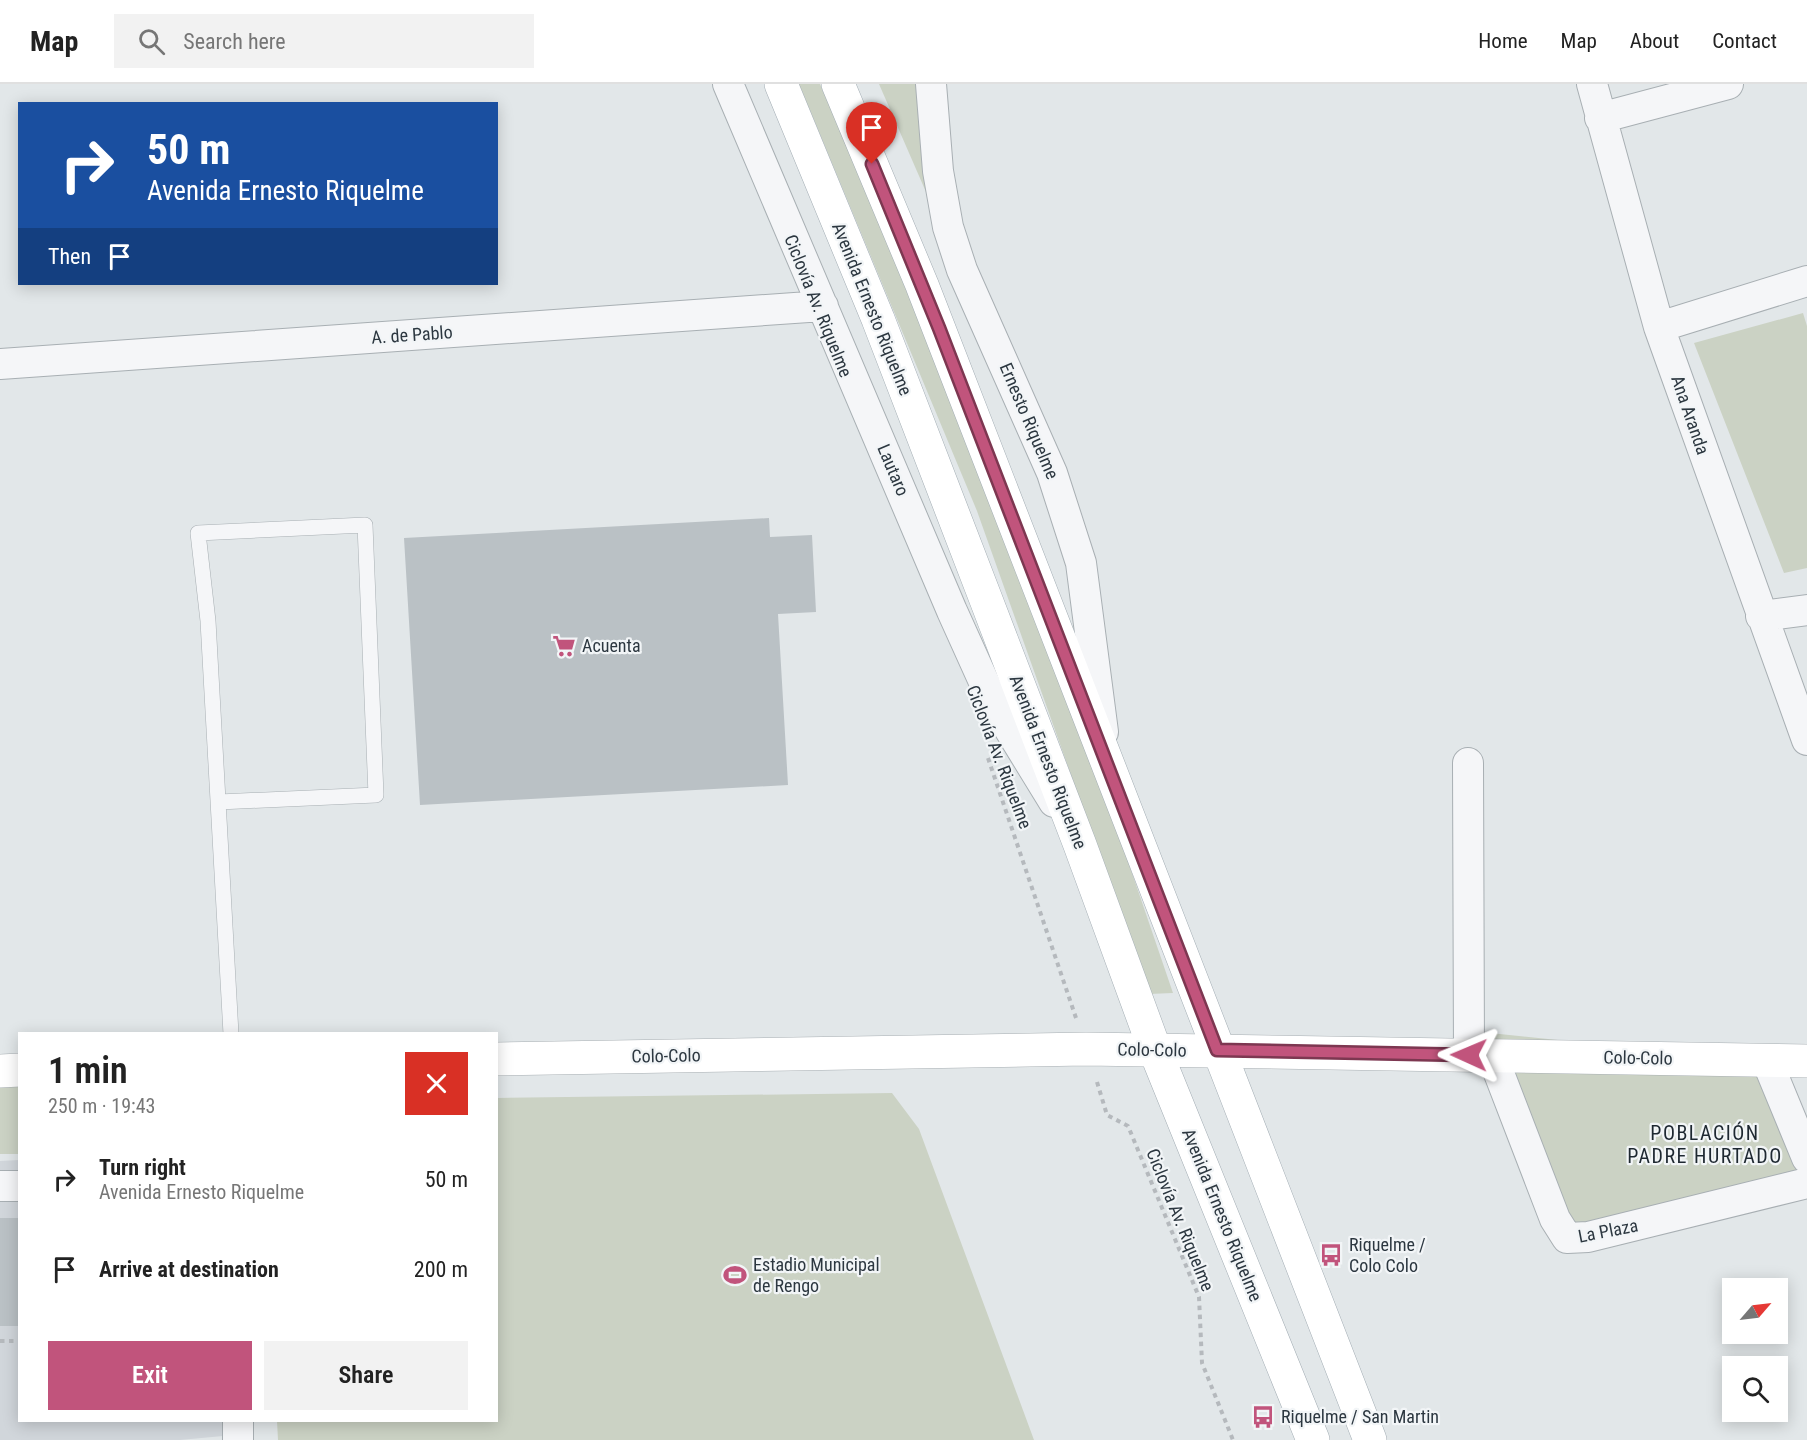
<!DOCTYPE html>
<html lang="en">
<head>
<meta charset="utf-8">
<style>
	:root { --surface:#fff; --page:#f2f2f2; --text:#222; --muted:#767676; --line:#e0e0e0; --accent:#c1547c }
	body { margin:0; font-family:"Roboto Condensed",sans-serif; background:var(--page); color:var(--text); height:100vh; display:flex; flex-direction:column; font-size:22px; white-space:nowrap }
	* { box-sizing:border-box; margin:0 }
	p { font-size:20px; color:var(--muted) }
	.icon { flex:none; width:33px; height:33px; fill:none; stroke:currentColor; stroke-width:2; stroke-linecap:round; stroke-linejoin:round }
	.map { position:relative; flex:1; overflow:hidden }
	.drawer { position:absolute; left:18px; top:948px; width:480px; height:390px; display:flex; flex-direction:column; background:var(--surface); border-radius:0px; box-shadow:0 3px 15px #0003 }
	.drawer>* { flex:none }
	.top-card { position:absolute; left:18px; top:18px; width:480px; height:183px; border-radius:0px; box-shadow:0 3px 15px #0003; background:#1a4fa0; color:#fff; overflow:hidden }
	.needle { width:39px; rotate:62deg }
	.controls { position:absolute; left:1722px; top:1194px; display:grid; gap:12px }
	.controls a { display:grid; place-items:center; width:66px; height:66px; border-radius:0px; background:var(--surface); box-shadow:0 3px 15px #0003; font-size:30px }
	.pin { position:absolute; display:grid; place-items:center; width:51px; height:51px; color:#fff; margin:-62px -26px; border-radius:50% 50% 50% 0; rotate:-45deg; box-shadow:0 0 6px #0007 }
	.pin .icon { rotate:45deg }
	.me { position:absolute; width:66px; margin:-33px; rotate:271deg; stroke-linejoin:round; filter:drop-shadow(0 0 4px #0008) }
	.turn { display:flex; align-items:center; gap:21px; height:126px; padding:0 30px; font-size:27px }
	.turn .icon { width:78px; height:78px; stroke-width:2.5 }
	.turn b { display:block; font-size:42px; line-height:51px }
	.then { display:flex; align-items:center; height:57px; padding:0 30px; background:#0003; gap:12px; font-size:22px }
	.round { display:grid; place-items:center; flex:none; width:63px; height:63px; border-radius:0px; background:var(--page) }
	.overview { display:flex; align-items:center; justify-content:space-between; height:102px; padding:0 30px }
	h1 { font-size:36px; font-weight:600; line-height:45px }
	.action { display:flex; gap:12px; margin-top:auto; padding:12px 30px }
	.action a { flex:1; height:69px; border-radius:0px; background:var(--accent); color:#fff; font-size:24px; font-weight:600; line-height:69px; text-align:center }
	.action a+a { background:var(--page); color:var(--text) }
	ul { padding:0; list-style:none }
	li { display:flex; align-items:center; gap:18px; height:90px; padding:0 30px }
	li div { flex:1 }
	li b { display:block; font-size:22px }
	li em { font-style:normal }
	header { display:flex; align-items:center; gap:36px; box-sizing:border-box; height:84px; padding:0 30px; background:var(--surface); border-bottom:2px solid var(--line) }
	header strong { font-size:28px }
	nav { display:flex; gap:33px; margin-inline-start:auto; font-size:21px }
	.search { width:420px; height:54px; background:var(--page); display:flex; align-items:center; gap:15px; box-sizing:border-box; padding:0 21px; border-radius:0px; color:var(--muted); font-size:22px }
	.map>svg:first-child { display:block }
</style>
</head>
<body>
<header>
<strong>Map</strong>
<div class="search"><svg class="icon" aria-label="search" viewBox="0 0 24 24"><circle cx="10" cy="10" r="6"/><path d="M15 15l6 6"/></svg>Search here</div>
<nav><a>Home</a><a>Map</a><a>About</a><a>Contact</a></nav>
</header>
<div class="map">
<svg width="1807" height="1356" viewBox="0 0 1807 1356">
	<rect width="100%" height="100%" fill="#e2e7e9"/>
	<path fill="#d1d6db" d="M 19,1076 L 20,1336 L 223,1337 L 223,1352 L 180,1356 L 0,1356 L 0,1077 Z"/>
	<path fill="#cbd2c4" d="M 799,0 L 820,0 L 923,237 L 1076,625 L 1173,909 L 1149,910 L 977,427 Z
		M 879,0 L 916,0 L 926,108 Z
		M 1803,229 L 1807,242 L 1807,484 L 1784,489 L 1694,259 Z
		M 1490,949 L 1759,977 L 1806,1087 L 1571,1143 Z
		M 19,997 L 19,1070 L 0,1070 L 0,998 Z
		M 892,1009 L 919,1045 L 1034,1356 L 278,1356 L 277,1337 L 496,1336 L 497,1014 Z"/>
	<path fill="#bac1c5" d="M 769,434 L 770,453 L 812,451 L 816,528 L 778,530 L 788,701 L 420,721 L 404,454 Z
		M 0,1134 L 20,1134 L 20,1242 L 0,1242 Z"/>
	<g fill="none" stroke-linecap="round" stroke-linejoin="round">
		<g stroke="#a8afb3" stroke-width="16">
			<path id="lane" d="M 219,718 L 376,711 L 365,441 L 198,449 L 208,537 L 231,950"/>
		</g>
		<g stroke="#a8afb3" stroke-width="32">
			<path id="street" d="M 728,0 L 952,527 L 994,620 L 1054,718
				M 931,0 L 938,87 L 948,143 L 962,186 L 1052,389 L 1081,479 L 1103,648
				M 1592,0 L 1659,243 L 1807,656
				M 1600,34 L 1728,0
				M 1659,243 L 1807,197
				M 0,280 L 823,222
				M 1761,532 L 1807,526
				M 1468,679 L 1469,971
				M 1492,971 L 1555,1135 L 1567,1154 L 1588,1153 L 1807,1099
				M 1767,977 L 1807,1074
				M 0,1102 L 20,1102
				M 238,1336 L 238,1356"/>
		</g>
		<g stroke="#a8afb3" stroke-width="34">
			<path id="secondary" d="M 496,975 L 1086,965 L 1807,977
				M 0,987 L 20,986"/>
		</g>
		<g stroke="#a3adb4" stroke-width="34">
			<path id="primary" d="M 781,0 L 878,235 L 985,513 L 1080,761 L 1155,966 L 1313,1356
				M 838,0 L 922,201 L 1370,1356"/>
		</g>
		<path stroke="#b5b9bd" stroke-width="4" stroke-dasharray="4.5 4.5" stroke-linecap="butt" d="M 988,674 L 1076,934
			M 1097,998 L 1107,1031 L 1128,1042 L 1199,1213 L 1202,1279 L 1233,1356
			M 0,1257 L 20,1257"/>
		<use href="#lane" stroke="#f5f6f8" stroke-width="15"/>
		<use href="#street" stroke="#f5f6f8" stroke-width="30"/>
		<use href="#secondary" stroke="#fff" stroke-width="33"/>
		<use href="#primary" stroke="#fff" stroke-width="33"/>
	</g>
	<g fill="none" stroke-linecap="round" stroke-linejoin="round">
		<g stroke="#7d3751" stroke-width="15">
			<path id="route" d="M 872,80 L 939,244 L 1217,966 L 1469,971"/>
		</g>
		<use href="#route" stroke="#c1547c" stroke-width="10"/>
	</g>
	<defs>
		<g id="supermarket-bare" transform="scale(1.8)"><path d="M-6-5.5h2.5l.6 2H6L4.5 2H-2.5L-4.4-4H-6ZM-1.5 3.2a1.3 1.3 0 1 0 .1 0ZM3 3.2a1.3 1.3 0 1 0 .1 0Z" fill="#c1547c" stroke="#f2f5f7" stroke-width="2.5" paint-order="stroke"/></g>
		<g id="bus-bare" transform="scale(1.8)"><path d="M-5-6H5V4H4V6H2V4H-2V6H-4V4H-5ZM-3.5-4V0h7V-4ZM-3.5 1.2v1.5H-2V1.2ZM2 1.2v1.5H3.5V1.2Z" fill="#c1547c" stroke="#f2f5f7" stroke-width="2.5" paint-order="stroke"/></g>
		<g id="stadium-bare" transform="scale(1.8)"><path d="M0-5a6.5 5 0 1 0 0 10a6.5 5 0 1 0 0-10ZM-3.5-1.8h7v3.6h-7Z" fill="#c1547c" stroke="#f2f5f7" stroke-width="2.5" paint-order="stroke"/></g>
	</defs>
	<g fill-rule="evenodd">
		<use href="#supermarket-bare" x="564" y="562"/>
		<use href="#bus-bare" x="1331" y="1171"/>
		<use href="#stadium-bare" x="735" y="1191"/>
		<use href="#bus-bare" x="1263" y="1333"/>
	</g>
	<g text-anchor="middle" stroke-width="4.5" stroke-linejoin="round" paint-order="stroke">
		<g font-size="18" fill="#2c3740" stroke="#f2f5f7">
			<text transform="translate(818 222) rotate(68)" y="6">Ciclovía Av. Riquelme</text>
			<text transform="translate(872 225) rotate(68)" y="6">Avenida Ernesto Riquelme</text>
			<text transform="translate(412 251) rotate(-4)" y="6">A. de Pablo</text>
			<text transform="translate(1690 331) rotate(71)" y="6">Ana Aranda</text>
			<text transform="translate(1029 337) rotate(67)" y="6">Ernesto Riquelme</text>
			<text transform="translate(893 386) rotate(67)" y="6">Lautaro</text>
			<text transform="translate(999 673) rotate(69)" y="6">Ciclovía Av. Riquelme</text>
			<text transform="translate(1048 678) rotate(69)" y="6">Avenida Ernesto Riquelme</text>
			<text transform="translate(1152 966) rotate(1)" y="6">Colo-Colo</text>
			<text transform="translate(666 972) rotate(-1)" y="6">Colo-Colo</text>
			<text transform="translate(1638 974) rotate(1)" y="6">Colo-Colo</text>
			<text transform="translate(1222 1131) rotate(68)" y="6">Avenida Ernesto Riquelme</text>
			<text transform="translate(1180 1136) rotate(68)" y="6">Ciclovía Av. Riquelme</text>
			<text transform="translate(1608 1147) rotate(-11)" y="6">La Plaza</text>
		</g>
		<g font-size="18" fill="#2c3740" stroke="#f2f5f7" text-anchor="start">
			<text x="582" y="568">Acuenta</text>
			<text x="1349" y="1167">Riquelme /<tspan x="1349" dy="21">Colo Colo</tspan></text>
			<text x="753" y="1187">Estadio Municipal<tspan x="753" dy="21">de Rengo</tspan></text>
			<text x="1281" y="1339">Riquelme / San Martin</text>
		</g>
		<g font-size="20" letter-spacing="1.5" fill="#1e2831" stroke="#f2f5f7">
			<text x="1705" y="1056">POBLACIÓN<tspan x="1705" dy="23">PADRE HURTADO</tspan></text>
		</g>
	</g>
</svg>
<div class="controls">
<a><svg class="needle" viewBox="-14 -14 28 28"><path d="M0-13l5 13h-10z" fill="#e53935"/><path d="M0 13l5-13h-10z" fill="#767676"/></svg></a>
<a><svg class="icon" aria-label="search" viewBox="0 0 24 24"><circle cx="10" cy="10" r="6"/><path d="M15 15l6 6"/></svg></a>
</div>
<div class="pin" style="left:872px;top:80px;background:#d93025"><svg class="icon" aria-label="arrive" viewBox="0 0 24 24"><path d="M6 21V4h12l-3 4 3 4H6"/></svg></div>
<svg class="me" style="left:1469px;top:971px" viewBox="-20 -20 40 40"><path d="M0-17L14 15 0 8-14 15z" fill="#c1547c" stroke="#fff" stroke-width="4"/></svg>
<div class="top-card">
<div class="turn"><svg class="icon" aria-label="right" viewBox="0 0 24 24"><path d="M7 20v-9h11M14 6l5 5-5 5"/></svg><div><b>50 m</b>Avenida Ernesto Riquelme</div></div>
<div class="then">Then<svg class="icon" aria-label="arrive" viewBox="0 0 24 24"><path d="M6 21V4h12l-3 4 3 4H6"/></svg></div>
</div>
<section class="drawer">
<div class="overview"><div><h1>1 min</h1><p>250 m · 19:43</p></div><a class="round" style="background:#d93025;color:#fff"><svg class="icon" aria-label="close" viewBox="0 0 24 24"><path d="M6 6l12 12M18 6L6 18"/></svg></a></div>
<ul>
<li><svg class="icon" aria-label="right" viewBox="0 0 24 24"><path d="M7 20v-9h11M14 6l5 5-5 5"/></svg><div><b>Turn right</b><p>Avenida Ernesto Riquelme</p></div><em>50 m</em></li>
<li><svg class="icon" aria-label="arrive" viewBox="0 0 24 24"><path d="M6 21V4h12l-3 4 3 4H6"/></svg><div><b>Arrive at destination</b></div><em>200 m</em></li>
</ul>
<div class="action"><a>Exit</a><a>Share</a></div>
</section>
</div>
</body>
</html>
